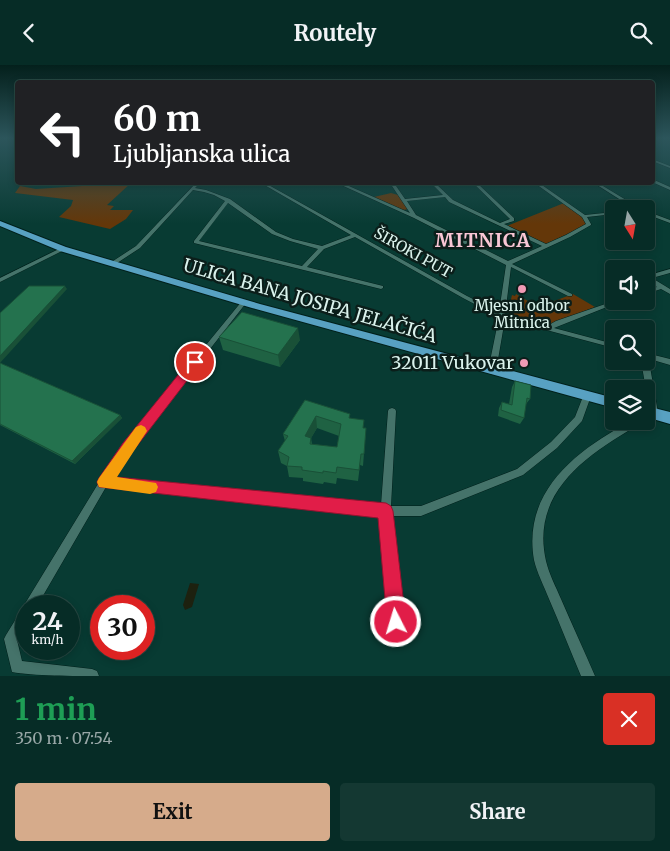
<!DOCTYPE html>
<html lang="en">
<head>
<meta charset="utf-8">
<style>
	:root { --surface:#062c26; --page:#143832; --text:#f1f3f6; --muted:#98a7a7; --line:#274843; --accent:#d6ab8b }
	body { margin:0; font-family:Merriweather,serif; background:var(--page); color:var(--text); height:100vh; display:flex; flex-direction:column; font-size:19px; white-space:nowrap }
	* { box-sizing:border-box; margin:0 }
	p { font-size:16px; color:var(--muted) }
	.icon { flex:none; width:28px; height:28px; fill:none; stroke:currentColor; stroke-width:2; stroke-linecap:round; stroke-linejoin:round }
	.map { position:relative; height:611px; overflow:hidden }
	.details { display:flex; flex-direction:column; background:var(--surface); flex:1 }
	.details>* { flex:none }
	.hud { position:absolute; left:15px; top:15px; width:640px; height:105px; border-radius:5px; box-shadow:0 2px 8px #0003,0 0 0 1px var(--line); background:#202124; color:#fff; overflow:hidden }
	.needle { width:32px; rotate:169deg }
	.buttons { position:absolute; left:605px; top:135px; display:grid; gap:10px }
	.buttons a { display:grid; place-items:center; width:50px; height:50px; border-radius:5px; background:var(--surface); box-shadow:0 2px 8px #0003,0 0 0 1px var(--line); font-size:25px }
	.speed { position:absolute; left:15px; top:530px; display:flex; gap:10px; font-size:25px; font-weight:700; text-align:center }
	.speed>* { display:grid; place-content:center; width:65px; height:65px; border-radius:50%; background:var(--surface); box-shadow:0 2px 8px #0003,0 0 0 1px var(--line); line-height:1 }
	.speed small { font-size:12px; font-weight:400 }
	.speed .limit { border:8px solid #d22; background:#fff; color:#111 }
	.pin { position:absolute; display:grid; place-items:center; width:42px; height:42px; color:#fff; margin:-21px; border:2px solid #fff; border-radius:50%; box-shadow:0 1px 5px #0007 }
	.me { position:absolute; width:55px; margin:-28px; rotate:355deg; stroke-linejoin:round; filter:drop-shadow(0 0 4px #0008) }
	.turn { display:flex; align-items:center; gap:18px; height:105px; padding:0 15px; font-size:22px }
	.turn .icon { width:65px; height:65px; stroke-width:2.5 }
	.turn b { display:block; font-size:35px; line-height:42px }
	.round { display:grid; place-items:center; flex:none; width:52px; height:52px; border-radius:5px; background:var(--page) }
	.head { display:flex; align-items:center; justify-content:space-between; height:85px; padding:0 15px }
	h1 { font-size:30px; font-weight:700; line-height:38px; color:#1e9e55 }
	.action { display:flex; gap:10px; margin-top:auto; padding:10px 15px }
	.action a { flex:1; height:58px; border-radius:5px; background:var(--accent); color:#111; font-size:20px; font-weight:700; line-height:58px; text-align:center }
	.action a+a { background:var(--page); color:var(--text) }
	header { display:flex; justify-content:space-between; align-items:center; height:65px; padding:0 15px; background:var(--surface); font-size:22px; font-weight:700 }
	.map>svg:first-child { display:block }
</style>
</head>
<body>
<header><svg class="icon" aria-label="back" viewBox="0 0 24 24"><path d="M15 5l-7 7 7 7"/></svg>Routely<svg class="icon" aria-label="search" viewBox="0 0 24 24"><circle cx="10" cy="10" r="6"/><path d="M15 15l6 6"/></svg></header>
<div class="map">
<svg width="670" height="611" viewBox="0 0 670 611">
	<rect width="100%" height="100%" fill="#083b33"/>
	<path fill="#643709" d="M 114,118 L 131,118 L 107,140 L 114,141 L 110,145 L 133,145 L 126,154 L 110,164 L 59,152 L 71,141 L 73,135 L 15,128 L 20,121 L 36,124 L 113,119 Z
		M 391,128 L 398,130 L 408,144 L 403,145 L 374,132 Z
		M 564,138 L 584,153 L 587,159 L 583,162 L 546,179 L 507,161 Z
		M 516,229 L 538,242 L 573,229 L 595,242 L 548,260 L 510,249 L 508,247 L 512,230 L 515,231 Z"/>
	<path fill="#1d210f" d="M 190,518 L 199,519 L 192,542 L 185,545 L 183,540 Z"/>
	<g fill="none" stroke-linecap="round" stroke-linejoin="round">
		<g stroke="#00201b" stroke-width="1">
			<path id="street" d="M 652,94 L 670,101 L 670,103 L 652,96 Z
				M 652,114 L 670,122 L 670,125 L 652,117 Z
				M 196,118 L 200,118 L 195,123 L 206,125 L 230,134 L 276,167 L 293,174 L 322,181 L 351,170 L 261,118 L 265,118 L 467,231 L 499,247 L 506,200 L 414,153 L 339,119 L 338,118 L 342,118 L 410,148 L 390,118 L 394,118 L 405,134 L 443,130 L 431,118 L 435,118 L 453,135 L 500,158 L 510,154 L 473,118 L 477,118 L 514,153 L 514,156 L 504,159 L 546,179 L 566,170 L 586,159 L 582,152 L 536,119 L 535,118 L 539,118 L 585,150 L 614,147 L 614,149 L 587,152 L 591,159 L 591,160 L 570,172 L 512,199 L 572,229 L 572,231 L 568,231 L 511,202 L 505,250 L 547,261 L 556,256 L 614,236 L 622,236 L 554,263 L 614,279 L 614,283 L 505,254 L 496,306 L 492,309 L 489,308 L 488,306 L 499,252 L 463,233 L 355,172 L 324,184 L 307,202 L 383,221 L 383,223 L 381,224 L 194,178 L 194,176 L 225,136 L 214,130 L 204,127 L 193,125 L 140,183 L 114,200 L 110,200 L 110,198 L 136,181 ZM 445,132 L 449,137 L 542,181 L 508,196 L 416,150 L 407,136 ZM 228,138 L 272,169 L 290,176 L 318,184 L 302,201 L 199,176 Z
				M 594,118 L 598,118 L 641,144 L 635,144 Z
				M 646,146 L 670,155 L 670,158 L 646,149 Z
				M 61,183 L 66,184 L 0,217 L 0,213 Z
				M 670,204 L 670,208 L 652,213 L 670,224 L 670,229 L 661,224 L 646,229 L 646,225 L 657,222 L 646,215 L 646,211 Z
				M 244,235 L 247,237 L 246,238 L 131,385 L 112,413 L 381,440 L 388,346 L 389,344 L 392,343 L 395,344 L 396,346 L 391,441 L 421,441 L 517,404 L 551,377 L 575,352 L 584,329 L 590,329 L 591,331 L 582,356 L 557,383 L 523,410 L 421,451 L 392,451 L 404,576 L 402,580 L 398,582 L 394,580 L 392,576 L 381,451 L 106,422 L 37,541 L 26,541 L 26,559 L 17,575 L 22,596 L 92,604 L 97,606 L 99,611 C 76,611 32,611 12,607 L 4,574 L 6,570 L 22,544 L 25,543 L 26,537 L 101,414 L 125,379 L 242,236 Z
				M 646,288 L 670,294 L 670,300 L 646,293 Z
				M 646,294 L 649,296 L 658,348 L 657,350 L 646,356 L 646,349 L 650,347 L 641,296 L 646,296 Z
				M 631,356 L 643,356 L 642,358 C 589,388 530,426 546,496 C 549,509 556,522 561,534 C 572,560 584,585 595,611 L 581,611 C 570,585 560,559 549,534 C 544,521 537,508 534,495 C 522,426 577,385 631,356 Z"/>
		</g>
		<g stroke="#00201b" stroke-width="2">
			<path id="primary" d="M 0,156 L 66,182 L 260,239 L 614,333 L 614,343 L 252,243 L 60,186 L 0,161 Z
				M 646,341 L 670,347 L 670,359 L 646,352 Z"/>
		</g>
		<use href="#street" fill="#45736a" fill-rule="evenodd"/>
		<use href="#primary" fill="#58a1c2" fill-rule="evenodd"/>
	</g>
	<path fill="#1f6243" fill-rule="evenodd" d="M 219,272 L 300,275 L 280,302 L 223,285 Z
		M 0,298 L 120,350 L 122,353 L 75,399 L 0,360 Z
		M 515,316 L 530,334 L 526,339 L 524,353 L 520,359 L 498,351 L 499,343 L 502,337 L 509,339 L 512,322 Z
		M 305,335 L 350,353 L 363,363 L 366,363 L 363,401 L 360,400 L 358,416 L 337,413 L 336,419 L 324,417 L 323,419 L 303,416 L 303,413 L 289,412 L 287,401 L 281,398 L 278,386 L 285,376 L 283,369 ZM 317,363 L 339,371 L 337,382 L 312,379 L 311,373 Z"/>
	<path fill="#195037" d="M 65,221 L 67,224 L 0,298 L 0,291 Z
		M 298,263 L 300,275 L 280,302 L 278,290 Z
		M 120,350 L 122,353 L 75,399 L 72,396 Z
		M 316,351 L 317,363 L 306,382 L 305,371 Z"/>
	<path fill="#24724e" stroke="#195037" fill-rule="evenodd" d="M 29,221 L 65,221 L 0,291 L 0,248 Z
		M 242,247 L 298,263 L 278,290 L 219,272 Z
		M 0,298 L 120,350 L 72,396 L 0,359 Z
		M 515,316 L 531,320 L 530,334 L 527,333 L 524,353 L 501,345 L 502,337 L 512,340 Z
		M 305,335 L 350,349 L 349,353 L 364,355 L 363,363 L 366,363 L 364,389 L 361,389 L 359,405 L 337,402 L 336,408 L 323,406 L 323,408 L 302,405 L 302,402 L 287,401 L 289,392 L 278,386 L 288,371 L 283,369 ZM 316,351 L 341,359 L 337,382 L 310,379 L 311,373 L 305,371 Z"/>
	<linearGradient id="sky" x2="0" y2="1"><stop stop-color="#04201c"/><stop offset="0.46" stop-color="#2c555b"/><stop offset="1" stop-color="#2c555b" stop-opacity="0"/></linearGradient>
	<rect width="670" height="159" fill="url(#sky)"/>
	<path fill="#e11d48" stroke="#92132f" d="M 195,293 L 199,294 L 200,297 L 199,300 L 133,386 L 116,412 L 386,438 L 391,441 L 393,446 L 406,557 L 403,564 L 396,566 L 390,564 L 387,557 L 378,453 L 99,422 L 97,417 L 99,413 L 123,378 L 191,294 Z"/>
	<path fill="#f59e0b" d="M 141,360 L 145,362 L 147,366 L 117,412 L 156,418 L 158,422 L 156,427 L 150,429 L 99,422 L 97,417 L 99,413 L 136,362 Z"/>
	<g fill="#f09ab5" stroke="#0b1e1a" stroke-width="2">
		<circle cx="522" cy="224" r="5"/>
		<circle cx="524" cy="298" r="5"/>
	</g>
	<g text-anchor="middle" stroke-width="5" stroke-linejoin="round" paint-order="stroke">
		<g font-size="15" fill="#daf2ec" stroke="#0b1e1a">
			<text transform="translate(413 188) rotate(29)" y="5">ŠIROKI PUT</text>
		</g>
		<g font-size="15" fill="#daf2ec" stroke="#0b1e1a">
			<text x="522" y="246">Mjesni odbor<tspan x="522" dy="17">Mitnica</tspan></text>
		</g>
		<g font-size="18" fill="#daf2ec" stroke="#0b1e1a">
			<text transform="translate(310 236) rotate(16)" y="6">ULICA BANA JOSIPA JELAČIĆA</text>
		</g>
		<g font-size="18" fill="#daf2ec" stroke="#0b1e1a" text-anchor="end">
			<text x="514" y="304">32011 Vukovar</text>
		</g>
		<g font-size="19" font-weight="bold" letter-spacing="1" fill="#f9c6d5" stroke="#0b1e1a">
			<text x="483" y="182">MITNICA</text>
		</g>
	</g>
</svg>
<div class="buttons">
<a><svg class="needle" viewBox="-14 -14 28 28"><path d="M0-13l5 13h-10z" fill="#e53935"/><path d="M0 13l5-13h-10z" fill="#98a7a7"/></svg></a>
<a><svg class="icon" aria-label="sound" viewBox="0 0 24 24"><path d="M4 9h4l5-4v14l-5-4H4zM17 9q2 3 0 6"/></svg></a>
<a><svg class="icon" aria-label="search" viewBox="0 0 24 24"><circle cx="10" cy="10" r="6"/><path d="M15 15l6 6"/></svg></a>
<a><svg class="icon" aria-label="layers" viewBox="0 0 24 24"><path d="M12 4l9 5-9 5-9-5zM3 14l9 5 9-5"/></svg></a>
</div>
<div class="speed"><div>24<small>km/h</small></div><div class="limit">30</div></div>
<div class="pin" style="left:195px;top:297px;background:#d93025"><svg class="icon" aria-label="arrive" viewBox="0 0 24 24"><path d="M6 21V4h12l-3 4 3 4H6"/></svg></div>
<svg class="me" style="left:396px;top:557px" viewBox="-20 -20 40 40"><circle r="17" fill="#e11d48" stroke="#fff" stroke-width="3"/><path d="M0-11L8 9 0 5-8 9z" fill="#fff"/></svg>
<div class="hud">
<div class="turn"><svg class="icon" aria-label="left" viewBox="0 0 24 24"><path d="M17 20v-9H6M10 6l-5 5 5 5"/></svg><div><b>60 m</b>Ljubljanska ulica</div></div>
</div>
</div>
<section class="details">
<div class="head"><div><h1>1 min</h1><p>350 m · 07:54</p></div><a class="round" style="background:#d93025;color:#fff"><svg class="icon" aria-label="close" viewBox="0 0 24 24"><path d="M6 6l12 12M18 6L6 18"/></svg></a></div>
<div class="action"><a>Exit</a><a>Share</a></div>
</section>
</body>
</html>
